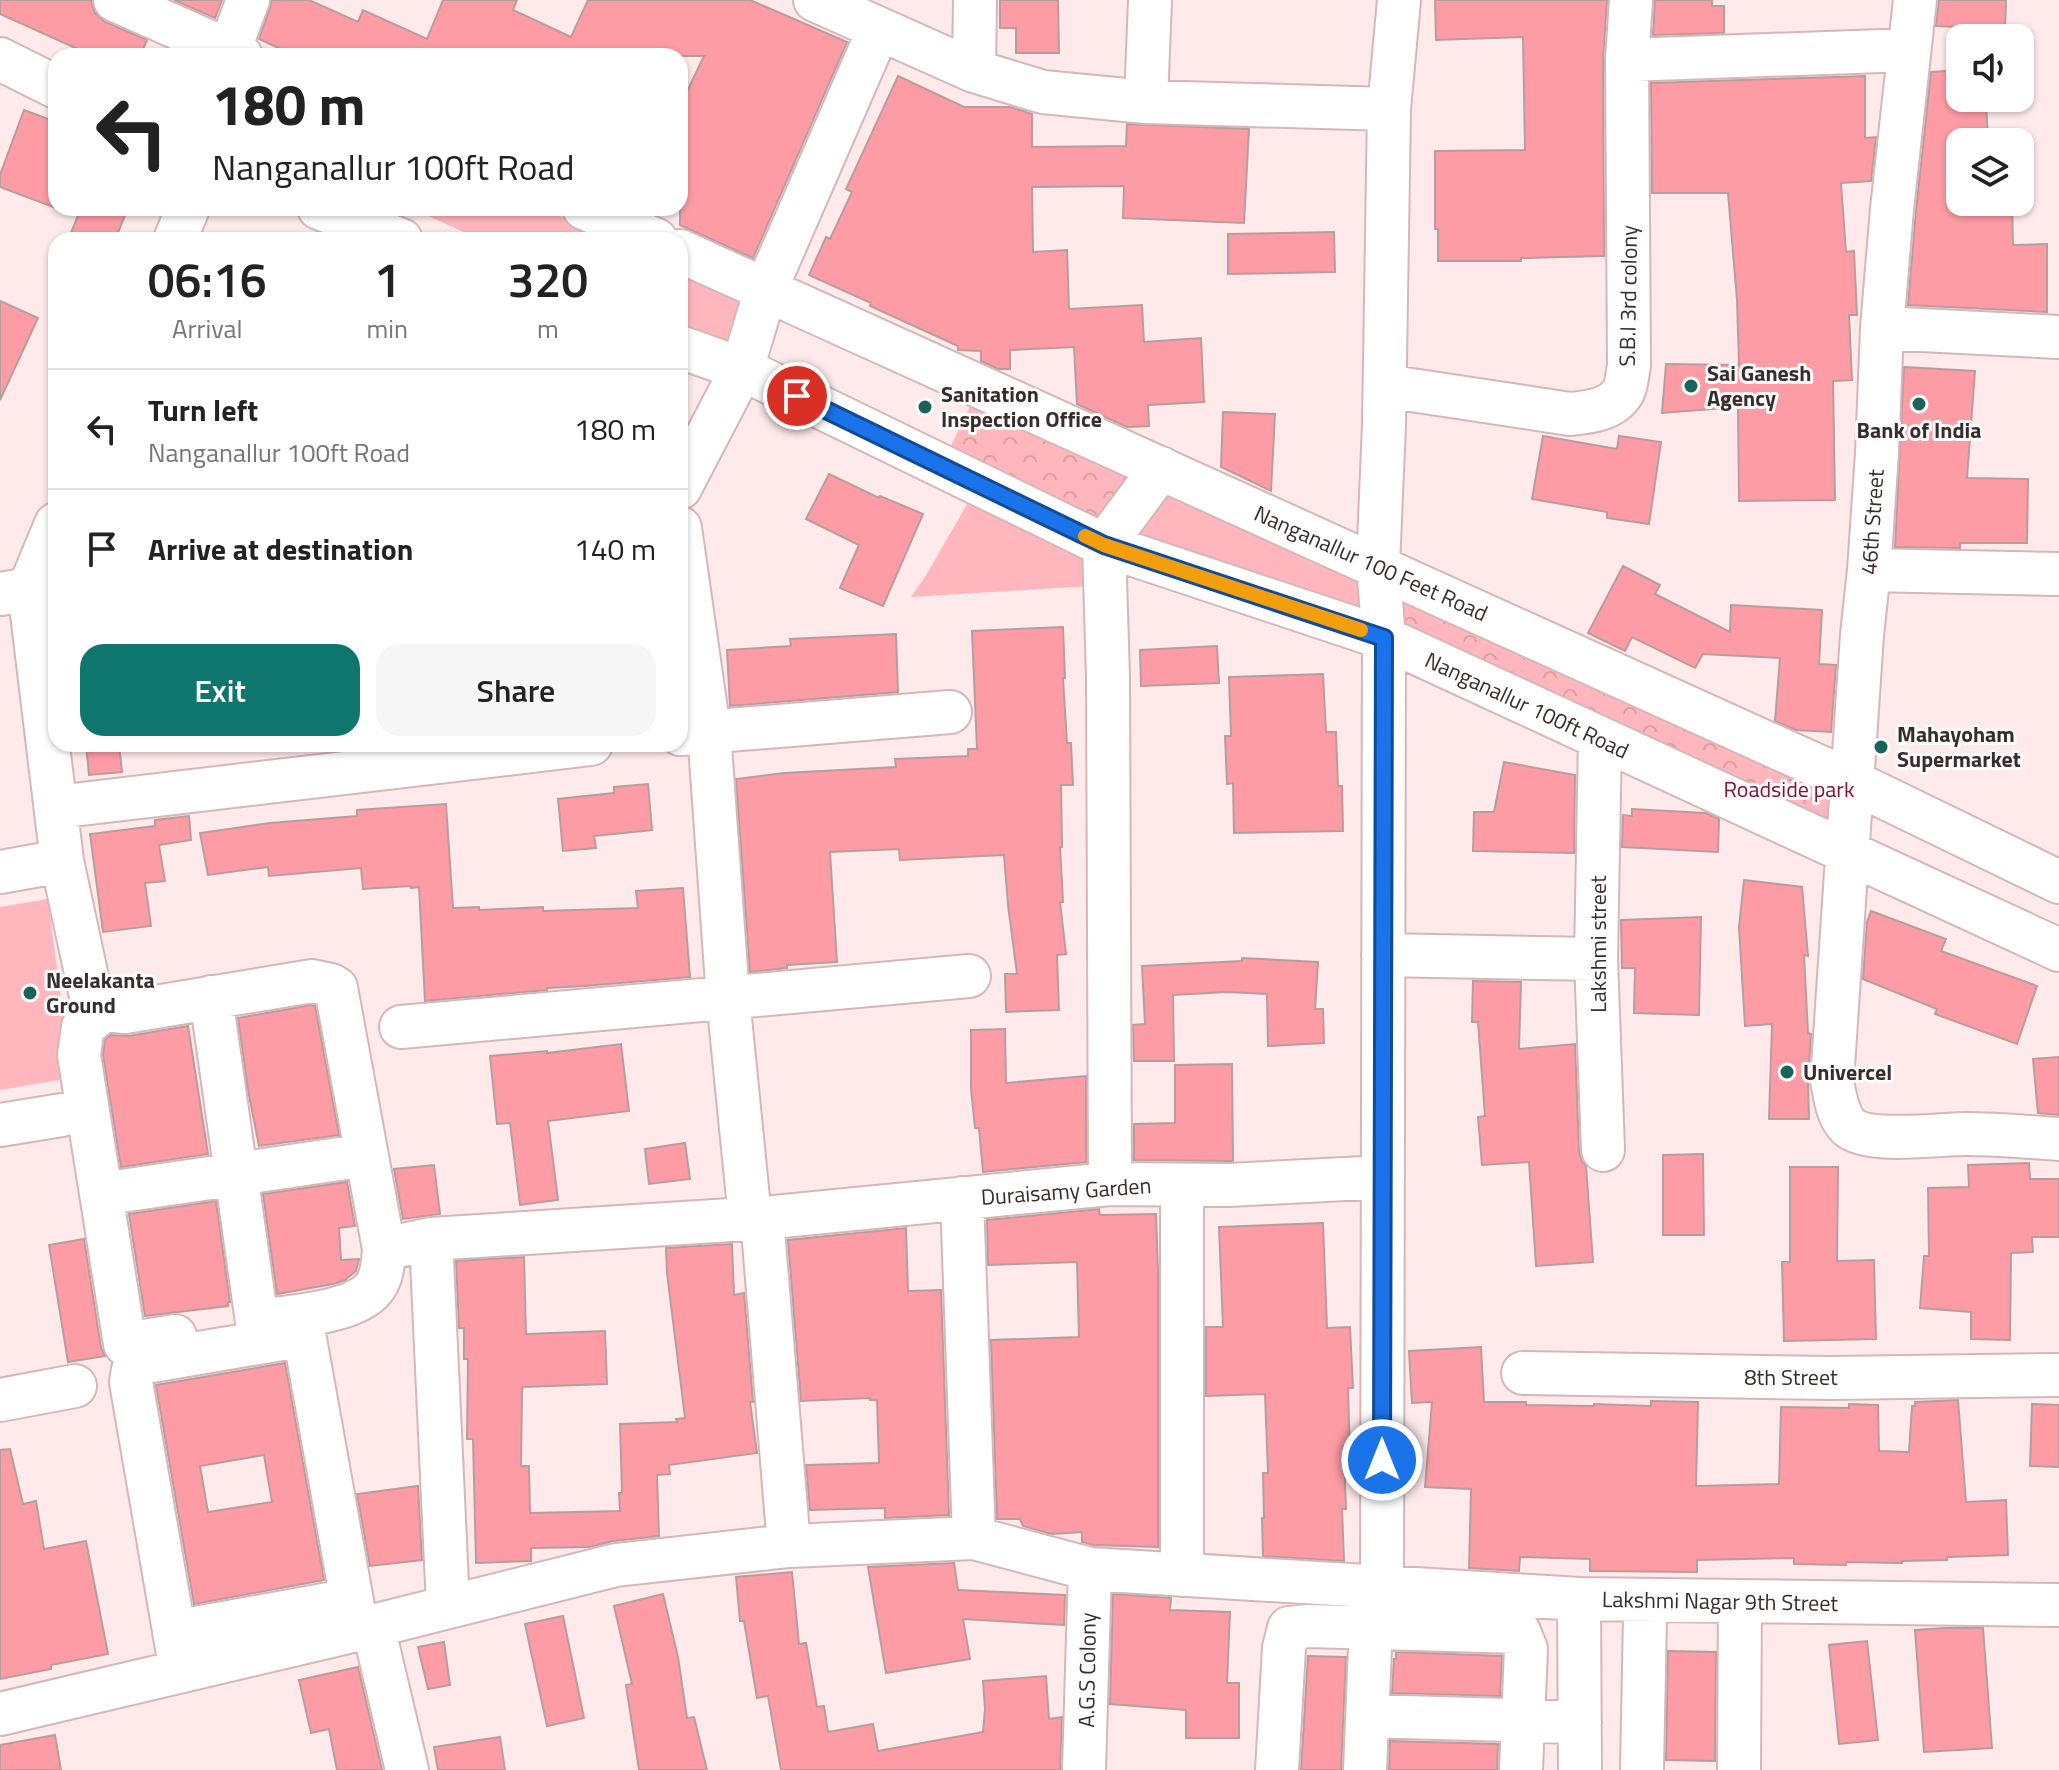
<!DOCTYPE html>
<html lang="en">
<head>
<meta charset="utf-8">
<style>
	:root { --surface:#fff; --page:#f6f6f6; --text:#222; --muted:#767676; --line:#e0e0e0; --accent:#0f766e }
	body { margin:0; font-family:"Titillium Web",sans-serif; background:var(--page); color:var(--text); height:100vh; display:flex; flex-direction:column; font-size:30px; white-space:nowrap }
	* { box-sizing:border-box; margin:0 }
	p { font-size:26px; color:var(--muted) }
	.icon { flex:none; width:44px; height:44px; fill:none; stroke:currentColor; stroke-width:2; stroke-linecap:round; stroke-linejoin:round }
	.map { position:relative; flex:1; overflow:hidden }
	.details { position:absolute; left:48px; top:232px; width:640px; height:520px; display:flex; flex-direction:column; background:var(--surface); border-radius:24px; box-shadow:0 2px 6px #0004 }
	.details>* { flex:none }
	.hud { position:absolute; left:48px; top:48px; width:640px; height:168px; border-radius:24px; box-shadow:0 2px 6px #0004; background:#fff; color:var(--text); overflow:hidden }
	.buttons { position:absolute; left:1946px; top:24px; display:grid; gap:16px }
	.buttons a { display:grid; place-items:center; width:88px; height:88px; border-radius:16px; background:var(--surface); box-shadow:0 2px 6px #0004; font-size:40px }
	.pin { position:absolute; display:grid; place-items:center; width:68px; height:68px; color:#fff; margin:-34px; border:4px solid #fff; border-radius:50%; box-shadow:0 2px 8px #0007 }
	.me { position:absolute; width:88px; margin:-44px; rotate:0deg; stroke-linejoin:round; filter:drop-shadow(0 0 6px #0008) }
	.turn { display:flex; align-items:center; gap:28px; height:168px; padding:0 32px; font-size:36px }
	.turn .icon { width:104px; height:104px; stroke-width:2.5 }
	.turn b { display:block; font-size:56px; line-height:68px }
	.eta { display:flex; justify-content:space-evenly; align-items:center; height:136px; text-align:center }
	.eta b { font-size:48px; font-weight:600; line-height:56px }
	.button { display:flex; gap:16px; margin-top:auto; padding:16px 32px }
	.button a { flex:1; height:92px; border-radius:24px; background:var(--accent); color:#fff; font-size:32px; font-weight:600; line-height:92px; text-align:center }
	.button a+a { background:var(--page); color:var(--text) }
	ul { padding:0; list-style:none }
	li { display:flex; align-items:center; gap:24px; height:120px; padding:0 32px; border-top:2px solid var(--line) }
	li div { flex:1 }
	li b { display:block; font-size:30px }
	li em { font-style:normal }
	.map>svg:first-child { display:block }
</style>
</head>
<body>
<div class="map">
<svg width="2059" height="1770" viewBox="0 0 2059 1770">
	<defs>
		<pattern id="park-crowns" width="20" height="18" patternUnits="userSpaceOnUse" patternTransform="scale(2)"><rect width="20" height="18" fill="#ffb7bd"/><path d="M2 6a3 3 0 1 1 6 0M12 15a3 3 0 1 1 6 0" fill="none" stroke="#db9ea3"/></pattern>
	</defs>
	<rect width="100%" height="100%" fill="#feeaeb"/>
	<path fill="#ffb7bd" d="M 411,208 L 541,208 L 616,240 L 481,240 Z
		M 680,267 L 747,296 L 725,352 L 680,331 Z
		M 1166,490 L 1370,573 L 1370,624 L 1131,539 Z
		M 970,499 L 1088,548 L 1091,586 L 911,597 L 925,577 Z
		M 48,899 L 71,1078 L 0,1090 L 0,907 Z"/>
	<path fill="url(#park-crowns)" d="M 976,394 L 1141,474 L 1112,527 L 951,446 Z
		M 1389,580 L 1837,786 L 1833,836 L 1391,632 Z"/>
	<path fill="#fe9ca5" stroke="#ba9c9d" stroke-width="2" fill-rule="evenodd" d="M 0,0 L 91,0 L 95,13 L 105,22 L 147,40 L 140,56 L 93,56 L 0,14 Z
		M 174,0 L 222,0 L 215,18 Z
		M 271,0 L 309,0 L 358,22 L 363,10 L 427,39 L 443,0 L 517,0 L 513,10 L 571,37 L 588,0 L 750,0 L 847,42 L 753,258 L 680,225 L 680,106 L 704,56 L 296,56 L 259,39 L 270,8 Z
		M 1000,0 L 1058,0 L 1059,53 L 1016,53 L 1016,28 L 1000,28 Z
		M 1435,0 L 1607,0 L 1603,60 L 1604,256 L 1521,258 L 1521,261 L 1438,261 L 1438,229 L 1435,229 L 1435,151 L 1525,150 L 1523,37 L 1436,40 Z
		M 1655,0 L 1712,0 L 1712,6 L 1724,6 L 1724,33 L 1653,35 Z
		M 1939,0 L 2006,0 L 2005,29 L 1936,26 Z
		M 1960,70 L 1960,98 L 1986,98 L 1988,142 L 1960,142 L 1960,202 L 2012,202 L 2013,245 L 2047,244 L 2047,312 L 1908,305 L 1916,211 L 1931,72 Z
		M 898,76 L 964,107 L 1010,107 L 1032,114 L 1032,147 L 1126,146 L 1127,124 L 1249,129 L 1244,223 L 1123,218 L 1124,186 L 1032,187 L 1033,252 L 1067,250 L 1069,309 L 1142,305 L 1144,342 L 1201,338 L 1204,402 L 1148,405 L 1149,426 L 1127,427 L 1077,404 L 1074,347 L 1010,350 L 1010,369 L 998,369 L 981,361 L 981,351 L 958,350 L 958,346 L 870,306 L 871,303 L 809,275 L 826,237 L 830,239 L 852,192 L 846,189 Z
		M 1865,76 L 1865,138 L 1876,137 L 1871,181 L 1841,183 L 1846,252 L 1854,251 L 1857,315 L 1849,315 L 1852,380 L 1833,381 L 1835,500 L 1739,501 L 1738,407 L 1662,413 L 1666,364 L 1739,365 L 1737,300 L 1728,193 L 1652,193 L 1651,83 Z
		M 24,110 L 56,122 L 56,208 L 0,187 L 0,175 Z
		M 81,208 L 128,208 L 115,240 L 68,240 Z
		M 1334,232 L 1335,272 L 1228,274 L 1228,234 Z
		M 0,301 L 38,318 L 0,400 Z
		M 1904,367 L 1975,371 L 1967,478 L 2028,479 L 2027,543 L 1960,543 L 1960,548 L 1895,547 Z
		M 1223,412 L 1275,414 L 1271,491 L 1221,467 Z
		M 1543,436 L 1617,449 L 1619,436 L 1661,442 L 1649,524 L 1607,518 L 1607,512 L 1532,499 Z
		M 829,474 L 879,498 L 880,496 L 923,514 L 883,606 L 840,588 L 859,545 L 806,519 Z
		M 1623,566 L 1660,585 L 1655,594 L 1730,632 L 1731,605 L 1822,610 L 1819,664 L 1836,665 L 1831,732 L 1796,730 L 1775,721 L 1780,658 L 1703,654 L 1695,668 L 1632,637 L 1625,651 L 1588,633 Z
		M 1063,627 L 1065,678 L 1063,678 L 1067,743 L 1071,743 L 1073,785 L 1061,785 L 1062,847 L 1060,847 L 1063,902 L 1060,902 L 1066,954 L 1057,955 L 1059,1010 L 1006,1012 L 1005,974 L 1017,974 L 1008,905 L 1004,855 L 900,860 L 899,849 L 830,852 L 837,962 L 787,965 L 787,968 L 750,972 L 736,779 L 784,773 L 896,767 L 895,759 L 968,756 L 968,749 L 977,749 L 972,631 Z
		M 896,634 L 898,692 L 730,706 L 727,650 L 791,646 L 790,639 Z
		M 1217,646 L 1219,683 L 1141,686 L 1140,650 Z
		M 1323,674 L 1326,732 L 1336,732 L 1338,786 L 1342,786 L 1343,831 L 1234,833 L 1233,783 L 1227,784 L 1225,736 L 1231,736 L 1229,677 Z
		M 86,744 L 119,744 L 122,772 L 89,775 Z
		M 1504,762 L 1575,775 L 1574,853 L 1473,851 L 1474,812 L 1494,812 Z
		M 648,784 L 652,830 L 594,836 L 596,848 L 563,851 L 558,799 L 614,793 L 614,787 Z
		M 446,804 L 453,908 L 479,907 L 479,910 L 543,907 L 543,911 L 638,908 L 636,891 L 683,888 L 690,977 L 584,986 L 547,988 L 547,990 L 425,1001 L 419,887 L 411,888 L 411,886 L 363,889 L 361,868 L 269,876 L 268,867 L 208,875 L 200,833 L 270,823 L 357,816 L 357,810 Z
		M 1632,809 L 1705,813 L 1719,819 L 1718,852 L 1622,847 L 1623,815 L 1632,816 Z
		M 189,816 L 191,840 L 159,845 L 165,881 L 145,883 L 151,926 L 103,932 L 90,834 L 155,826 L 155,820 Z
		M 1744,880 L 1802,887 L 1808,956 L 1804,955 L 1808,1033 L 1811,1034 L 1808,1079 L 1809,1119 L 1769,1119 L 1772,1024 L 1745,1026 L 1739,927 Z
		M 1871,911 L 1946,939 L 1941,951 L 2037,986 L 2017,1044 L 1935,1014 L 1937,1009 L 1863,979 L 1867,922 Z
		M 1701,917 L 1699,1015 L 1634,1013 L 1635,968 L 1622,968 L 1621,920 Z
		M 1242,958 L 1318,962 L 1315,1009 L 1323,1009 L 1324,1043 L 1268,1046 L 1267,994 L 1227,992 L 1173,995 L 1174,1061 L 1134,1061 L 1133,1025 L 1145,1024 L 1142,966 L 1242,961 Z
		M 1473,981 L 1521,982 L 1519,1049 L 1575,1044 L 1579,1151 L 1582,1162 L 1586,1166 L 1593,1262 L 1536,1266 L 1529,1162 L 1482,1165 L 1478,1117 L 1485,1116 L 1478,1022 L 1472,1022 Z
		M 311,1005 L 315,1006 L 339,1135 L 259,1146 L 248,1090 L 238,1018 Z
		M 188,1026 L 208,1154 L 121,1167 L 103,1055 L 105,1040 L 111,1035 L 129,1036 Z
		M 1005,1029 L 1006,1083 L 1086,1076 L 1086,1162 L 983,1172 L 979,1128 L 975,1128 L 971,1089 L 971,1030 Z
		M 621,1044 L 629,1111 L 548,1121 L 558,1200 L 520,1205 L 510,1123 L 497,1124 L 490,1056 L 547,1051 L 547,1053 Z
		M 2059,1057 L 2059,1115 L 2038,1113 L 2033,1059 Z
		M 1232,1064 L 1233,1161 L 1134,1160 L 1134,1124 L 1175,1123 L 1175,1065 Z
		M 685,1143 L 690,1179 L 649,1184 L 645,1149 Z
		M 1703,1154 L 1704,1235 L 1663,1235 L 1663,1155 Z
		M 2029,1163 L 2030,1179 L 2059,1179 L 2059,1237 L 2032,1237 L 2033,1252 L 2011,1253 L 2010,1340 L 1971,1339 L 1971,1312 L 1920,1308 L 1924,1256 L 1929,1256 L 1928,1188 L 1969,1187 L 1968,1165 Z
		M 434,1165 L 440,1214 L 403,1219 L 394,1169 Z
		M 1790,1167 L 1838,1167 L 1837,1261 L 1874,1260 L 1876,1339 L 1784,1341 L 1782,1262 L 1790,1262 Z
		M 347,1182 L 355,1226 L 339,1228 L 341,1260 L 359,1259 L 356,1271 L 345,1280 L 333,1284 L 277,1294 L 263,1194 Z
		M 216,1201 L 230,1302 L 228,1302 L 228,1306 L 145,1316 L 129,1214 Z
		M 1099,1209 L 1100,1215 L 1156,1214 L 1158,1272 L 1158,1547 L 1094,1545 L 1082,1542 L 1082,1532 L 1052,1534 L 1023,1526 L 1020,1519 L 997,1519 L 991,1340 L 1079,1337 L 1077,1262 L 988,1265 L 987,1220 Z
		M 1323,1223 L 1327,1328 L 1350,1327 L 1353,1388 L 1348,1388 L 1350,1456 L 1344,1457 L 1346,1509 L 1342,1509 L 1344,1561 L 1263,1556 L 1262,1518 L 1264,1518 L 1263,1473 L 1268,1473 L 1265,1394 L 1206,1396 L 1206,1327 L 1223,1327 L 1219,1227 Z
		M 906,1228 L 908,1291 L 941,1290 L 949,1515 L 885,1518 L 885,1508 L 810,1510 L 806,1465 L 879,1463 L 877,1400 L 870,1400 L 870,1398 L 801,1401 L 788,1240 Z
		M 84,1239 L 101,1348 L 105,1356 L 68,1362 L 49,1245 Z
		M 732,1244 L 734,1295 L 744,1293 L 753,1402 L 750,1402 L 757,1453 L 669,1465 L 670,1474 L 657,1475 L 659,1536 L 613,1541 L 589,1547 L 531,1548 L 531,1561 L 476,1563 L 473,1439 L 467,1439 L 468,1359 L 464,1359 L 464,1328 L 459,1328 L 456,1261 L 524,1257 L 526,1334 L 605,1331 L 607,1384 L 522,1387 L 521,1466 L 529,1466 L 530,1513 L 620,1511 L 619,1493 L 622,1493 L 620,1424 L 677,1422 L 676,1419 L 685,1418 L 667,1273 L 666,1248 Z
		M 1481,1347 L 1484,1402 L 1526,1402 L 1526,1405 L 1594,1406 L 1594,1404 L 1651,1406 L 1651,1401 L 1698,1402 L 1696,1486 L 1779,1484 L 1781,1407 L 1849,1408 L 1849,1404 L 1878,1405 L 1879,1451 L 1909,1452 L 1912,1406 L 1915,1406 L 1915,1402 L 1958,1400 L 1966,1502 L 2006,1500 L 2008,1555 L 1947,1557 L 1947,1560 L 1902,1561 L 1902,1563 L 1846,1562 L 1846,1565 L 1794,1564 L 1794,1558 L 1697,1560 L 1697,1572 L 1590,1571 L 1590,1559 L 1520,1557 L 1519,1571 L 1469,1568 L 1471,1489 L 1425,1487 L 1432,1402 L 1412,1403 L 1409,1351 Z
		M 285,1363 L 324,1580 L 194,1604 L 156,1385 ZM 264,1455 L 272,1502 L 208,1512 L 200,1466 Z
		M 2032,1404 L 2059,1405 L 2059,1467 L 2030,1466 Z
		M 10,1449 L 23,1504 L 36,1501 L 44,1549 L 86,1541 L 108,1654 L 51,1665 L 51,1669 L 0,1679 L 0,1450 Z
		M 418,1486 L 422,1560 L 370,1566 L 357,1494 Z
		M 954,1563 L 958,1590 L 1065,1595 L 1064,1625 L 963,1619 L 970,1659 L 886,1673 L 868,1567 Z
		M 792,1572 L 799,1644 L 806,1643 L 817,1707 L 824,1706 L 828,1732 L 873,1724 L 878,1751 L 983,1732 L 985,1709 L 983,1681 L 1046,1676 L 1049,1719 L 1062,1717 L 1060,1770 L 781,1770 L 768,1696 L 757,1698 L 744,1621 L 740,1621 L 736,1577 Z
		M 663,1594 L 678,1657 L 687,1718 L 694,1717 L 707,1770 L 639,1770 L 626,1685 L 632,1684 L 614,1606 Z
		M 1113,1594 L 1171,1598 L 1170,1610 L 1230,1612 L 1227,1683 L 1239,1683 L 1239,1738 L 1186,1738 L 1186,1710 L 1110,1704 Z
		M 563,1616 L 584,1718 L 547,1726 L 525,1624 Z
		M 1945,1628 L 1983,1628 L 1992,1748 L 1924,1752 L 1915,1630 Z
		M 1867,1641 L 1878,1740 L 1839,1744 L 1829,1645 Z
		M 444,1642 L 450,1685 L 428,1689 L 418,1647 Z
		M 1668,1651 L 1716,1652 L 1715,1761 L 1666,1760 Z
		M 1396,1652 L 1502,1656 L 1500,1696 L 1392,1693 L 1394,1659 L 1396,1659 Z
		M 1308,1656 L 1346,1657 L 1341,1770 L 1301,1770 Z
		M 358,1667 L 382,1770 L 337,1770 L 329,1729 L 311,1733 L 299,1680 Z
		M 55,1735 L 61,1770 L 0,1770 L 0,1745 Z
		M 500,1737 L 505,1770 L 438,1770 L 434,1747 Z
		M 1390,1741 L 1498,1744 L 1497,1770 L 1389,1770 Z"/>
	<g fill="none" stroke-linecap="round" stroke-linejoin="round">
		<g stroke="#d6b7b8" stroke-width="46">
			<path id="minor" d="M 115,0 L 241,56
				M 815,0 L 974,71 L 1043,92 L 1146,102 L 1389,109
				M 1915,0 L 1892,209 L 1882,328 L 1877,453 L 1869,570 L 1862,635 L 1832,1081 C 1835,1096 1837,1116 1849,1127 C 1869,1144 1940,1134 1966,1134 C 1997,1134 2028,1137 2059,1139
				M 227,56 L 248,0
				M 0,59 L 56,87
				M 1627,60 L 1909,50
				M 974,71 L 975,0
				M 1146,102 L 1150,0
				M 319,208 L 401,240
				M 584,208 L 656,240
				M 175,240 L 188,208
				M 680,251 L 1853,782 L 2059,882
				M 1882,328 L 2059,337
				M 680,347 L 742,369 L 1104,545 L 1384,638 L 2059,950
				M 1385,386 L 1570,414 C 1589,412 1612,410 1623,392 C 1627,385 1627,374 1629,366 L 1627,60 L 1631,0
				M 680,488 L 742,369 L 766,289 L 879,29
				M 680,528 L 709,731 L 728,998 L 750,1218
				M 1869,570 L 2059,574
				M 29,589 L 62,861 L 92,1001 L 104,1010 L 125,1012 L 312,981 L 331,985 L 336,988 L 384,1249 L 431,1239 L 762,1218 L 1110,1184 L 1229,1185 L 1383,1177
				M 1,594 L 29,589 L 56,524
				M 680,734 L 950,712
				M 1600,738 L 1596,959 L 1603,1150
				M 56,807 L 591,744
				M 0,872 L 62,861
				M 1383,955 L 1596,959
				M 211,997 L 257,1322
				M 104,1010 L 83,1027 L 79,1055 L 125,1344 L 175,1336
				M 401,1027 L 969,976
				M 0,1125 L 62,1115
				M 1110,1184 L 1108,677 L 1104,545 L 1161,468
				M 101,1194 L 366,1155
				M 962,1198 L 974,1538
				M 762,1218 L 789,1546
				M 431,1239 L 448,1606
				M 260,1321 C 291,1316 359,1313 376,1285 C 383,1274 383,1262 384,1249
				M 1523,1373 L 1831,1378 L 2059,1375
				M 0,1400 L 75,1386
				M 1182,1575 L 1182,1185
				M 1382,1587 L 1384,638 L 1378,566 L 1384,425 L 1389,109 L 1399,0
				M 1579,1599 L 1580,1770
				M 1638,1600 L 1645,1616 L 1642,1770
				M 373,1626 L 407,1770
				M 174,1632 L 351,1600
				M 181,1671 L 131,1382 L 133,1370 L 140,1363 L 299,1336 L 305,1339 L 357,1629
				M 0,1714 L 373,1626 L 616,1565 L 789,1546 L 974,1538 L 1090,1569 L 1579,1599 L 2059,1605
				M 1368,1716 L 1580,1722
				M 1084,1770 L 1090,1569
				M 1277,1770 L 1284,1648 L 1289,1628 L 1308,1626 L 1519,1632 L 1526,1649 L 1521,1770
				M 1365,1770 L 1372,1600
				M 1739,1770 L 1740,1601"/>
		</g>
		<use href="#minor" stroke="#fff" stroke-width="42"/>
	</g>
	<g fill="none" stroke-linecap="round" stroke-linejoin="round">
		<g stroke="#114b97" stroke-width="20">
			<path id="route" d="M 797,396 L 1104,545 L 1384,638 L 1382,1460"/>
		</g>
		<use href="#route" stroke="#1a73e8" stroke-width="14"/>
		<path stroke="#f59e0b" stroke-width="14" d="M 1085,536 L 1104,545 L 1361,630"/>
	</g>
	<g fill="#1a6358" stroke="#fdfdfd" stroke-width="3">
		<circle cx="1691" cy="386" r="8"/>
		<circle cx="1919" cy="404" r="8"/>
		<circle cx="925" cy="407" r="8"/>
		<circle cx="1881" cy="747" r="8"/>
		<circle cx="30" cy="993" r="8"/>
		<circle cx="1787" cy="1072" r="8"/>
	</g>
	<g text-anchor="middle" stroke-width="6" stroke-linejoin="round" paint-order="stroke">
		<g font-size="22" fill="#382c2c" stroke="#fdfdfd">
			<text transform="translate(1628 296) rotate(-89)" y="8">S.B.I 3rd colony</text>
			<text transform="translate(1872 522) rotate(-86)" y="8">46th Street</text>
			<text transform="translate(1371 563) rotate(24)" y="8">Nanganallur 100 Feet Road</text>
			<text transform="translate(1527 705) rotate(25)" y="8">Nanganallur 100ft Road</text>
			<text transform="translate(1598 944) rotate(-90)" y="8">Lakshmi street</text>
			<text transform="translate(1066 1191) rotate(-4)" y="8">Duraisamy Garden</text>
			<text x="1791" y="1385">8th Street</text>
			<text transform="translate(1720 1601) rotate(1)" y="8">Lakshmi Nagar 9th Street</text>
			<text transform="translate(1087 1670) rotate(-89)" y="8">A.G.S Colony</text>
		</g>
		<g font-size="22" font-weight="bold" fill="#382c2c" stroke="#fdfdfd" text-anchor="start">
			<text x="1707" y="381">Sai Ganesh<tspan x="1707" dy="25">Agency</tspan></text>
			<text x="941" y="402">Sanitation<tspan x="941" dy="25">Inspection Office</tspan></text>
			<text x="1919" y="438" text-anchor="middle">Bank of India</text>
			<text x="1897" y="742">Mahayoham<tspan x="1897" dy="25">Supermarket</tspan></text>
			<text x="46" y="988">Neelakanta<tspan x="46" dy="25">Ground</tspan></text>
			<text x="1803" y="1080">Univercel</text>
		</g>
		<g font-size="22" fill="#851230" stroke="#fdfdfd">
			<text x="1789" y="797">Roadside park</text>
		</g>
	</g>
</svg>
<div class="buttons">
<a><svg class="icon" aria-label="sound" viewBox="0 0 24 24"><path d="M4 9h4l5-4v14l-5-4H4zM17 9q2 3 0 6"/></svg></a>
<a><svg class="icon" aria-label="layers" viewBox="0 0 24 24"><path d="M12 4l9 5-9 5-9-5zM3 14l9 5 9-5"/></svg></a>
</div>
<div class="pin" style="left:797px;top:396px;background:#d93025"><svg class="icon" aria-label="arrive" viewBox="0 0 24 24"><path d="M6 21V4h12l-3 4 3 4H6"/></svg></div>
<svg class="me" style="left:1382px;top:1460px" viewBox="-20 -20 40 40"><circle r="17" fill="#1a73e8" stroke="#fff" stroke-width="3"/><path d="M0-11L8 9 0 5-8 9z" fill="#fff"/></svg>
<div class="hud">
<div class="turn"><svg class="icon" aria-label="left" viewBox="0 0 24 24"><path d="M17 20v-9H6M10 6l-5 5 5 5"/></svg><div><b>180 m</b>Nanganallur 100ft Road</div></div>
</div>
<section class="details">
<div class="eta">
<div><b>06:16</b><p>Arrival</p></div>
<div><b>1</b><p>min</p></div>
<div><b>320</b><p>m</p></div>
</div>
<ul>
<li><svg class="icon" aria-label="left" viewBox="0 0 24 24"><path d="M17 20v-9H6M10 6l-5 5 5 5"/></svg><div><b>Turn left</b><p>Nanganallur 100ft Road</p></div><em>180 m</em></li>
<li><svg class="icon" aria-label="arrive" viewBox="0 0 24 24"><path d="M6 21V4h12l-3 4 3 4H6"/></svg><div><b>Arrive at destination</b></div><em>140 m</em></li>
</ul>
<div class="button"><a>Exit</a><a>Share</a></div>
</section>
</div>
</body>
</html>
